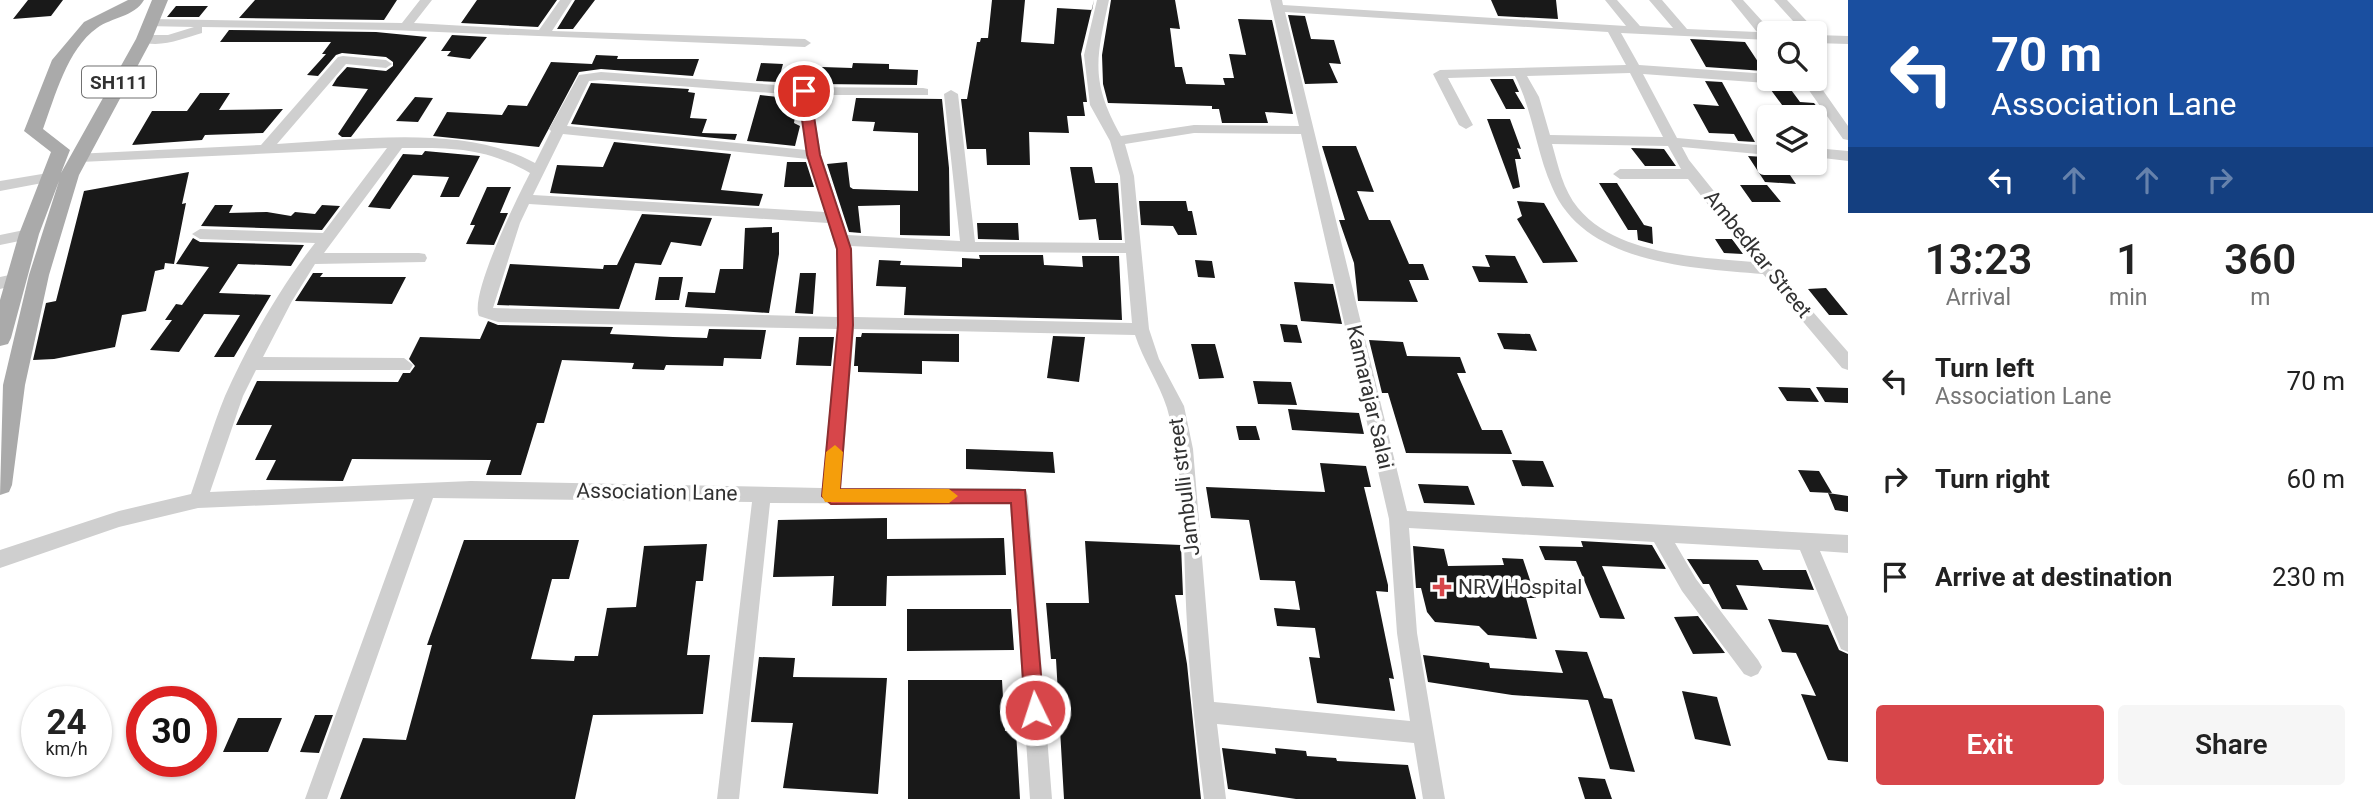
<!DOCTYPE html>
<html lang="en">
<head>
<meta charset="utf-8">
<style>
	:root { --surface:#fff; --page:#f6f6f6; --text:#222; --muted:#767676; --accent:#d7464a }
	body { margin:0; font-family:Roboto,sans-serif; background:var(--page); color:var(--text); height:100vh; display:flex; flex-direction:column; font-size:26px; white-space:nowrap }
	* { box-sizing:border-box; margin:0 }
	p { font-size:23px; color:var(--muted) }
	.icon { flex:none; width:38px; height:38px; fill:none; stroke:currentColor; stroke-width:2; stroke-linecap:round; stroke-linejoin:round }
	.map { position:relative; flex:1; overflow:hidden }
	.sheet { display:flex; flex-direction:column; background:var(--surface); width:525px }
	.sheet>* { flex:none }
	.top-card { background:#1a4fa0; color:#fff; overflow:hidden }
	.controls { position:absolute; left:1757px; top:21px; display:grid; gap:14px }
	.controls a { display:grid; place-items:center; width:70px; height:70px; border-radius:7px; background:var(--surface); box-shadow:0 2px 5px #0004; font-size:35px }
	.speed { position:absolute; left:21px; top:686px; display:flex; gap:14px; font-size:35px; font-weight:700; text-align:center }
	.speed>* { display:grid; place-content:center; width:91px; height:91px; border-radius:50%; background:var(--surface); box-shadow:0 2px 5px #0004; line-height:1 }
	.speed small { font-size:18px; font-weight:400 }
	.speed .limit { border:10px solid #d22; background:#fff; color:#111 }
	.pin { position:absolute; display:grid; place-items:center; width:60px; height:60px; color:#fff; margin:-30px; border:4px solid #fff; border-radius:50%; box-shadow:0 2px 7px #0007 }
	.me { position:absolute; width:77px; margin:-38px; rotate:356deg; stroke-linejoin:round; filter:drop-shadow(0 0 5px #0008) }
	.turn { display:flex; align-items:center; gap:24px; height:147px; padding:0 28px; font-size:32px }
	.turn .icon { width:91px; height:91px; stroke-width:2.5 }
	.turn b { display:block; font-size:49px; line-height:60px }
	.lanes { display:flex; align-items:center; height:66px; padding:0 28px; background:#0003; justify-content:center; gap:35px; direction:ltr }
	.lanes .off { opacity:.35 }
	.eta { display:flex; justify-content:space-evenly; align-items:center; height:119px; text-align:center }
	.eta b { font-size:42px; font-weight:600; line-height:49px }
	.action { display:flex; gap:14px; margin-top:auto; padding:14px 28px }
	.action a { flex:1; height:80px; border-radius:7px; background:var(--accent); color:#fff; font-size:28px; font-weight:600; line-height:80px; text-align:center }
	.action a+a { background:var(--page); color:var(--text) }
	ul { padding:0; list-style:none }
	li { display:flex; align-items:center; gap:21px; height:98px; padding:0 28px }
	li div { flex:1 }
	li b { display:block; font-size:26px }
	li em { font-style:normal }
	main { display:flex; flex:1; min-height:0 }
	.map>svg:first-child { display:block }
</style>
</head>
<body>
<main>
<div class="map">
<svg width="1848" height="799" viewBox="0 0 1848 799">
	<rect width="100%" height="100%" fill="#fff"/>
	<path fill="#191919" d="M 28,0 L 63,0 L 51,16 L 13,19 Z
		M 255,0 L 397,0 L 384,20 L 239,18 Z
		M 477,0 L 557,0 L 538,27 L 461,23 Z
		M 575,0 L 595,0 L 573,29 L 557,29 Z
		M 992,0 L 1025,0 L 1021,42 L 1054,44 L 1057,8 L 1092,10 L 1094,0 L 1081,54 L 1087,102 L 1083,102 L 1085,116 L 1067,116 L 1069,133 L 1029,132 L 1030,165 L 987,165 L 986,149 L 967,149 L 961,99 L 967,99 L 977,42 L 980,42 L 981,38 L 988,38 Z
		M 1111,0 L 1175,0 L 1180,29 L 1170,28 L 1175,67 L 1182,67 L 1186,84 L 1225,85 L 1223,78 L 1234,78 L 1229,54 L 1246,55 L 1238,19 L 1272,20 L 1293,114 L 1265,112 L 1268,123 L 1222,123 L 1219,109 L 1212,109 L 1212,106 L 1108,103 L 1103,84 L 1102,55 Z
		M 1491,0 L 1556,0 L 1558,19 L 1498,16 Z
		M 176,6 L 208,6 L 199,17 L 167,17 Z
		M 1288,15 L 1305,16 L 1311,39 L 1334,40 L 1341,64 L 1329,63 L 1338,83 L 1305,84 Z
		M 229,30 L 376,32 L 427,37 L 351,137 L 342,137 L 338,134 L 368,89 L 332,86 L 337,78 L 347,67 L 386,71 L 393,66 L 393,62 L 386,57 L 342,53 L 336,55 L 318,76 L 307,75 L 326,54 L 322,54 L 331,42 L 220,42 Z
		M 452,35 L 487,37 L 470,59 L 447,56 L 451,51 L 441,51 Z
		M 1690,39 L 1745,42 L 1764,71 L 1706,67 Z
		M 596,55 L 618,56 L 617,59 L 699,59 L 693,76 L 601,69 L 579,72 L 539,147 L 433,136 L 447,112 L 502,115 L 508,105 L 527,106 L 551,62 L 592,64 Z
		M 761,63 L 783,64 L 778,82 L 756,81 Z
		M 853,63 L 889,64 L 889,69 L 918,70 L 917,85 L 818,84 L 822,67 L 852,68 Z
		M 1490,79 L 1513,79 L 1519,92 L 1515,92 L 1525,109 L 1506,109 Z
		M 1705,81 L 1722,82 L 1755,142 L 1738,141 L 1734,134 L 1709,133 L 1693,104 L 1719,106 Z
		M 591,83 L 689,89 L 688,92 L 695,93 L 690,118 L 707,119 L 702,133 L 737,134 L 735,140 L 571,124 Z
		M 1768,86 L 1789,87 L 1800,102 L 1814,103 L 1825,117 L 1791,117 Z
		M 200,93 L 230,93 L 219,110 L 283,109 L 263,133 L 205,135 L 202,140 L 132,145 L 152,111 L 187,111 Z
		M 760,95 L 778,97 L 777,102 L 797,103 L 794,123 L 800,126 L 795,146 L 747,141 Z
		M 415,97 L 433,98 L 418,122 L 396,121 Z
		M 856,98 L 942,99 L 949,168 L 950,236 L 900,235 L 900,205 L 858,206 L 861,233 L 849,232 L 827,164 L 847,162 L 850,187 L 853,189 L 918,191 L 918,133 L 873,131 L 875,122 L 852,121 Z
		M 1487,119 L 1510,119 L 1521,149 L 1517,148 L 1521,159 L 1515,159 L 1520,187 L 1513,189 Z
		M 614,142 L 731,154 L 721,190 L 763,194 L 759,206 L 550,193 L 557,165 L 603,167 Z
		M 1322,146 L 1356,146 L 1374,192 L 1357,191 L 1369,220 L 1390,220 L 1409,264 L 1423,264 L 1429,280 L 1409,280 L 1418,302 L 1358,301 L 1354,263 L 1339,220 L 1345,220 Z
		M 1631,148 L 1664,149 L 1676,166 L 1645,166 Z
		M 425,151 L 480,156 L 459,197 L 440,197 L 449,177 L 413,175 L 390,209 L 368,207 L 403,154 L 422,155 Z
		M 1748,156 L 1764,157 L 1768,163 L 1782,163 L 1796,184 L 1765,182 Z
		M 787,162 L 806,162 L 814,187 L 784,187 Z
		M 1070,167 L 1092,167 L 1095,183 L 1118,183 L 1122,240 L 1099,240 L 1096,219 L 1079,220 Z
		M 189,172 L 182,204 L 186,203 L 174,264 L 165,263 L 164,269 L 155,271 L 146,311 L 122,315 L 115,347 L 54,359 L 33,360 L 46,303 L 56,301 L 84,191 Z
		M 1599,183 L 1617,183 L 1644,225 L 1652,227 L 1653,244 L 1638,240 L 1637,230 L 1628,230 Z
		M 1740,185 L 1767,185 L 1781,202 L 1752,202 Z
		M 487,187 L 511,187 L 500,213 L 508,213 L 494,245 L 466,244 L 475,225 L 470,225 Z
		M 1139,201 L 1186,201 L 1188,211 L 1192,211 L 1197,235 L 1178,235 L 1173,226 L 1141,225 Z
		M 1517,201 L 1544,203 L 1578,262 L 1543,263 L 1517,219 L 1522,216 Z
		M 215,205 L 233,205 L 229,213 L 267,212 L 291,216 L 295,212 L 315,214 L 322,205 L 340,206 L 322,230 L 201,226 Z
		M 642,214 L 712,218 L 701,246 L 671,242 L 661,265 L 635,263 L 619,309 L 497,305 L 510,264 L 603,269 L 604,265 L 617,265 Z
		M 977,223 L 1018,223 L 1019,240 L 978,239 Z
		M 772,227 L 772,233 L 779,232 L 779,254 L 769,313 L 685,307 L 688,292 L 715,293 L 720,269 L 743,269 L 745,228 Z
		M 193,238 L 200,242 L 304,245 L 291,266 L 238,264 L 219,293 L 271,295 L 234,357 L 214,357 L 240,315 L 204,314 L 179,352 L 150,350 L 172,320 L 165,320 L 176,304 L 182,305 L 209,267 L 176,264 Z
		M 1715,239 L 1732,239 L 1743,254 L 1724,253 Z
		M 979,255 L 1043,255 L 1044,265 L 1083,267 L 1082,256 L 1119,256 L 1122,320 L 904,315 L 906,287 L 876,286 L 879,260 L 901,261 L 900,265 L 962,267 L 962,258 L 980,259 Z
		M 1485,255 L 1515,256 L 1528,283 L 1479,282 L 1472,266 L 1490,267 Z
		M 1195,260 L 1212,261 L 1215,278 L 1198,277 Z
		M 313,273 L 323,273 L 320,277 L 406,277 L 392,304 L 295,301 Z
		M 800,273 L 816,273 L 813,314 L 795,313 Z
		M 659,277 L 683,277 L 679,300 L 655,300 Z
		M 1294,282 L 1333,284 L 1342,324 L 1301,321 Z
		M 1826,288 L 1848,315 L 1829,315 L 1808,289 Z
		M 488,321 L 498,325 L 613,327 L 610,334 L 673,337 L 707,338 L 709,329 L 766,330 L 761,359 L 724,358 L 723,366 L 666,365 L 664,370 L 632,369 L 634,363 L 562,360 L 544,423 L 537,423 L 521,475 L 486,475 L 491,460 L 352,459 L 343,481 L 266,480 L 276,460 L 255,460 L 272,425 L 236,425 L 257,381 L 398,382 L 403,373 L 410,373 L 415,366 L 409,359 L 420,337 L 480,339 Z
		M 1280,324 L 1297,325 L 1302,343 L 1284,342 Z
		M 862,333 L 959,334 L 959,362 L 922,361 L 922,374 L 858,372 L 858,366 L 854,366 L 856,337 L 861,337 Z
		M 1497,333 L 1530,334 L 1537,351 L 1504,349 Z
		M 1053,336 L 1085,337 L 1079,382 L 1047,378 Z
		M 799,337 L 834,337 L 831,366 L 796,365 Z
		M 1369,340 L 1403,342 L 1407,356 L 1460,357 L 1466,373 L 1457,373 L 1482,430 L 1502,430 L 1512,454 L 1406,453 L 1388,393 L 1382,393 Z
		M 1191,344 L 1215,344 L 1224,378 L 1199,379 Z
		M 1253,381 L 1291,382 L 1297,405 L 1258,404 Z
		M 1778,387 L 1810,388 L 1819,402 L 1787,401 Z
		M 1816,387 L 1848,388 L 1848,403 L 1825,402 Z
		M 1288,409 L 1359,413 L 1364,434 L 1292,430 Z
		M 1236,426 L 1256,426 L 1260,440 L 1239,440 Z
		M 966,449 L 1053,452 L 1055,473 L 966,469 Z
		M 1512,460 L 1543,461 L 1554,487 L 1522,486 Z
		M 1320,463 L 1366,466 L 1371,487 L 1364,487 L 1388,585 L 1388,592 L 1376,591 L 1394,679 L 1389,678 L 1395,711 L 1317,703 L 1309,657 L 1320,658 L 1315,628 L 1277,626 L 1274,608 L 1300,610 L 1295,581 L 1260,580 L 1249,520 L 1211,518 L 1206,487 L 1325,492 Z
		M 1798,470 L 1819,471 L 1832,493 L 1810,492 Z
		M 1418,484 L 1468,486 L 1475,505 L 1424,503 Z
		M 1828,493 L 1848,496 L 1848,512 L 1835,510 Z
		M 887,518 L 887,539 L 1004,538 L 1006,575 L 887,576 L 886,606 L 832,606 L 834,576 L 773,577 L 778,520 Z
		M 464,540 L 579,540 L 569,579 L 552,579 L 531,659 L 574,661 L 575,656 L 598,656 L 607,608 L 636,607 L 644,546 L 707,544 L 703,581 L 696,581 L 687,655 L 710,655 L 703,714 L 593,715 L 575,799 L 340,799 L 363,738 L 406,740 L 432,645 L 427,645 Z
		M 1085,541 L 1181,545 L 1183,595 L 1175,595 L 1187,664 L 1201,799 L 1064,799 L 1056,659 L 1051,659 L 1046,603 L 1089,603 Z
		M 1581,541 L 1652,545 L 1666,569 L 1602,566 L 1625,619 L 1600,618 L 1576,561 L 1545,560 L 1539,546 L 1583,547 Z
		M 1413,546 L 1444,549 L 1448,566 L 1504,565 L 1502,558 L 1523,559 L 1536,598 L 1526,598 L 1537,639 L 1488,635 L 1479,626 L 1435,622 L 1427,612 L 1421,588 L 1416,588 Z
		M 1687,559 L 1758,560 L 1763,570 L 1806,570 L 1814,590 L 1736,585 L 1748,610 L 1722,609 L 1709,584 L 1703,584 Z
		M 907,609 L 1011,609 L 1014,650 L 907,651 Z
		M 1698,616 L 1725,653 L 1693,654 L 1674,617 Z
		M 1768,619 L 1828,625 L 1839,650 L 1848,654 L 1848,762 L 1828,760 L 1801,694 L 1816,696 L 1796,653 L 1782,652 Z
		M 1555,650 L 1587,652 L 1604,698 L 1612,699 L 1635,772 L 1610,769 L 1588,700 L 1512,695 L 1428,682 L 1423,655 L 1489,663 L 1490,668 L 1563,673 Z
		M 759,657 L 795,658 L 793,677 L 887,678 L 878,794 L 783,788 L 793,723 L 751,722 Z
		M 908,680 L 1002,680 L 1005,731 L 1016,731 L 1020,799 L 908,799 Z
		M 1682,691 L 1717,697 L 1731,746 L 1695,739 Z
		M 315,715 L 333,715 L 319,753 L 300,752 Z
		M 238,718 L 282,718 L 268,752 L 223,752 Z
		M 1222,748 L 1276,754 L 1275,748 L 1306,751 L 1307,756 L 1336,758 L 1337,761 L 1408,765 L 1416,799 L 1296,799 L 1228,789 Z
		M 1578,777 L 1605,779 L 1612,799 L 1585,799 Z"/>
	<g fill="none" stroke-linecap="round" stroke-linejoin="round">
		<path fill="#cfcfcf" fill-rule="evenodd" d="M 420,0 L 432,0 L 414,23 L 539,30 L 560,0 L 572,0 L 552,31 L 805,39 L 811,43 L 805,47 L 391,30 L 202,27 L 202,33 C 184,38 154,51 138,39 L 144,35 L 168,35 L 194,27 L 145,26 L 145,20 L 149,19 L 402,23 Z
			M 1097,0 L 1109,0 C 1096,59 1090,81 1121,136 L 1194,125 L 1299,126 L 1270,0 L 1282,0 L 1283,5 L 1626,26 L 1605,0 L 1617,0 L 1640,26 L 1673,28 L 1649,0 L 1662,0 L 1687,29 L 1757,32 L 1731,0 L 1743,0 L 1773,33 L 1769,33 L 1769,40 L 1621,33 L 1639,65 L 1769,74 L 1769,79 L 1815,79 L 1848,126 L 1848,140 L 1843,139 L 1806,86 L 1643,74 L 1677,138 L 1769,146 L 1769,155 L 1682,147 L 1689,160 L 1785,280 L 1848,352 L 1848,370 L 1842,368 L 1763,274 C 1691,268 1584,264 1552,187 C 1536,151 1533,111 1515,76 L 1448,78 L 1473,125 L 1466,129 L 1459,125 L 1433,74 L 1440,70 L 1626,65 L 1608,32 L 1285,12 L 1407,511 L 1848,535 L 1848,553 L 1820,551 L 1848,617 L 1848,652 L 1841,649 L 1800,550 L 1675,543 L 1696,579 L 1758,660 L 1762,667 L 1758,674 L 1751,677 L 1744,674 L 1682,591 L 1654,542 L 1409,528 L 1417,633 L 1445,799 L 1423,799 L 1414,743 L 1217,724 L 1226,799 L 1204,799 C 1197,741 1189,683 1187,624 C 1183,555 1186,474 1167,408 C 1159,383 1143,360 1135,335 L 854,329 L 841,488 L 1019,488 L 1026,490 L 1028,496 L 1052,799 L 1030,799 L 1010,504 L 770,503 L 739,799 L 717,799 L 752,502 L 433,498 L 327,799 L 305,799 L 414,499 L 198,508 L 119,527 L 0,568 L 0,550 L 119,511 L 191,494 C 202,462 212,428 225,396 C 248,344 279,289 315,243 L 200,239 L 192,234 L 200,229 L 323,233 L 387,148 L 80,162 L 73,157 L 75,154 L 261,145 L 338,57 L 343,56 L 386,60 L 392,64 L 386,68 L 346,64 L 277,144 C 356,140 465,124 535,163 L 551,131 L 549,129 L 579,75 L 601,72 L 804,87 L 923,88 L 928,89 L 928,95 L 811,95 L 821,155 L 847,235 L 960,241 L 944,94 L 951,90 L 958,94 L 975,242 L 1125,243 L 1120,176 L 1110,141 L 1090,105 L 1084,55 ZM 1630,73 L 1663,137 L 1550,135 L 1539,97 L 1527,76 ZM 601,80 L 798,95 L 806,150 L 567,126 L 589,81 ZM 1194,133 L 1301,134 L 1389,519 L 1397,633 L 1410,721 L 1214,702 L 1193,449 L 1184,406 L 1159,359 L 1149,329 L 1134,176 L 1125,144 ZM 563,134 L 808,159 L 825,212 L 533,195 ZM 1552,144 L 1668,146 L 1681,169 L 1620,169 L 1613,174 L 1620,179 L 1688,179 L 1753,262 C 1697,257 1617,255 1578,208 C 1563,190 1558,165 1552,144 ZM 402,148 C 453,148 484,147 530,173 C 518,196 469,295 479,316 L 498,322 L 837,329 L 822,488 L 471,481 L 210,492 L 243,396 L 256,370 L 410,370 L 413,365 L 404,358 L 263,357 L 292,301 L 315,264 L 425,262 L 427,258 L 425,254 L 419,253 L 324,253 ZM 529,204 L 828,223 L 836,249 L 838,317 L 493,308 L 520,223 ZM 851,246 L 968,252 L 1126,253 L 1132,323 L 854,317 Z
			M 1774,0 L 1787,0 L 1815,30 L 1816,35 L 1848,36 L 1848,44 L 1815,43 L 1815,33 L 1804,33 Z
			M 1815,148 L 1848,151 L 1848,161 L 1815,157 Z
			M 48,173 L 53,175 L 53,181 L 0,191 L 0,181 Z
			M 29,229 L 34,230 L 37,234 L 34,238 L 0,245 L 0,235 Z
			M 14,274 L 20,276 L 22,280 L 20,284 L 0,289 L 0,277 Z"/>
		<path fill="#aaa" fill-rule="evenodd" d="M 128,0 L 144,0 C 134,17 112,17 97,28 C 67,49 55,97 43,129 L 70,150 L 61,173 L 136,39 L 152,0 L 168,0 L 152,39 L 79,175 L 49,275 L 25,385 L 12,485 L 9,492 L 0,495 L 3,385 L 29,275 L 59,181 L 39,234 L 11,338 L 8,344 L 0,346 L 0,300 L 19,234 L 51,152 L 24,131 L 52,60 L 84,22 Z"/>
	</g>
	<path fill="#d7464a" stroke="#8c2e30" stroke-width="2" d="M 804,88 L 810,91 L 820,155 L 851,249 L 853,325 L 840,489 L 1025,490 L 1044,710 L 1042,716 L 1035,719 L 1028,716 L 1025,710 L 1011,503 L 831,504 L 822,496 L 838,325 L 837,249 L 807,155 L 798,91 Z"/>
	<path fill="#f59e0b" d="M 835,445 L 843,452 L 840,489 L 949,489 L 958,496 L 949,503 L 825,502 L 822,496 L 826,452 Z"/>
	<path fill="#d7464a" stroke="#fff" stroke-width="2.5" d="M1438.5 576.5h7v7h7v7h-7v7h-7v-7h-7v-7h7z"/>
	<g text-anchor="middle" stroke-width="7" stroke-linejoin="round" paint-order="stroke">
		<rect fill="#fff" stroke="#707070" stroke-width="2" x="82" y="66.5" width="74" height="31" rx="5"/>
		<g font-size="19" font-weight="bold" fill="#323232">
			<text x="119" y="89">SH111</text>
		</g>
		<g font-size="21" fill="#323232" stroke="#fff">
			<text transform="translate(1758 254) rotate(51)" y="7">Ambedkar Street</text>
			<text transform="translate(1370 397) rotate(77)" y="7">Kamarajar Salai</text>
			<text transform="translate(1184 487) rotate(-97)" y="7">Jambulli street</text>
			<text transform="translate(657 492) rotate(1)" y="7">Association Lane</text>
		</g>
		<g font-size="21" fill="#323232" stroke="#fff" text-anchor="start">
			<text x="1458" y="594">NRV Hospital</text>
		</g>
	</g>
</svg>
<div class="controls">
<a><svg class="icon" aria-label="search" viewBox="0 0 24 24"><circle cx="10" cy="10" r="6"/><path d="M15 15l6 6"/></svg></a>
<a><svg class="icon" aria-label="layers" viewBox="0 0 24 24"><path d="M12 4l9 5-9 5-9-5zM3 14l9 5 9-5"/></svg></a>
</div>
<div class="speed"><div>24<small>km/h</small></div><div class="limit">30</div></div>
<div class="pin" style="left:804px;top:91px;background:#d93025"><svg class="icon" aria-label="arrive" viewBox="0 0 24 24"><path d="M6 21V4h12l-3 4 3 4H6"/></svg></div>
<svg class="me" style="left:1035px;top:710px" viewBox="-20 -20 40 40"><circle r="17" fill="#d7464a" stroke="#fff" stroke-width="3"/><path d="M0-11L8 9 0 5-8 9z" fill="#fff"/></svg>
</div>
<section class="sheet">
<div class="top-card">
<div class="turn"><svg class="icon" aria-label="left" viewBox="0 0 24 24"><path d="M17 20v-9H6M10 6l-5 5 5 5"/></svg><div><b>70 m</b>Association Lane</div></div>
<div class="lanes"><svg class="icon" aria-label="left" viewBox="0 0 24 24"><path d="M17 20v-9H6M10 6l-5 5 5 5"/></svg><svg class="icon off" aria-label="ahead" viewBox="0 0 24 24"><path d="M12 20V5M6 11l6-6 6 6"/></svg><svg class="icon off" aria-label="ahead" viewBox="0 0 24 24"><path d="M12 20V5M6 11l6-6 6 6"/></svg><svg class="icon off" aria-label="right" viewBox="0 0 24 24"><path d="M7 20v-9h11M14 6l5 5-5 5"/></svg></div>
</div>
<div class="eta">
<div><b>13:23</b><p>Arrival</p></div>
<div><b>1</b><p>min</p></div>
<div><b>360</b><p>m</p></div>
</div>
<ul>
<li><svg class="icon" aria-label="left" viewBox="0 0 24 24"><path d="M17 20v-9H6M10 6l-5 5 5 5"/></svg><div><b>Turn left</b><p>Association Lane</p></div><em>70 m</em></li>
<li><svg class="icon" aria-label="right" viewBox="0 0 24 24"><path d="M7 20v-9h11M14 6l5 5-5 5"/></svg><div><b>Turn right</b></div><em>60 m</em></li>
<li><svg class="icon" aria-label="arrive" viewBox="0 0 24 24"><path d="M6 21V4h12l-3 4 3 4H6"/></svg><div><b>Arrive at destination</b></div><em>230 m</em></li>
</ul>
<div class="action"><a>Exit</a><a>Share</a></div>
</section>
</main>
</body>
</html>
